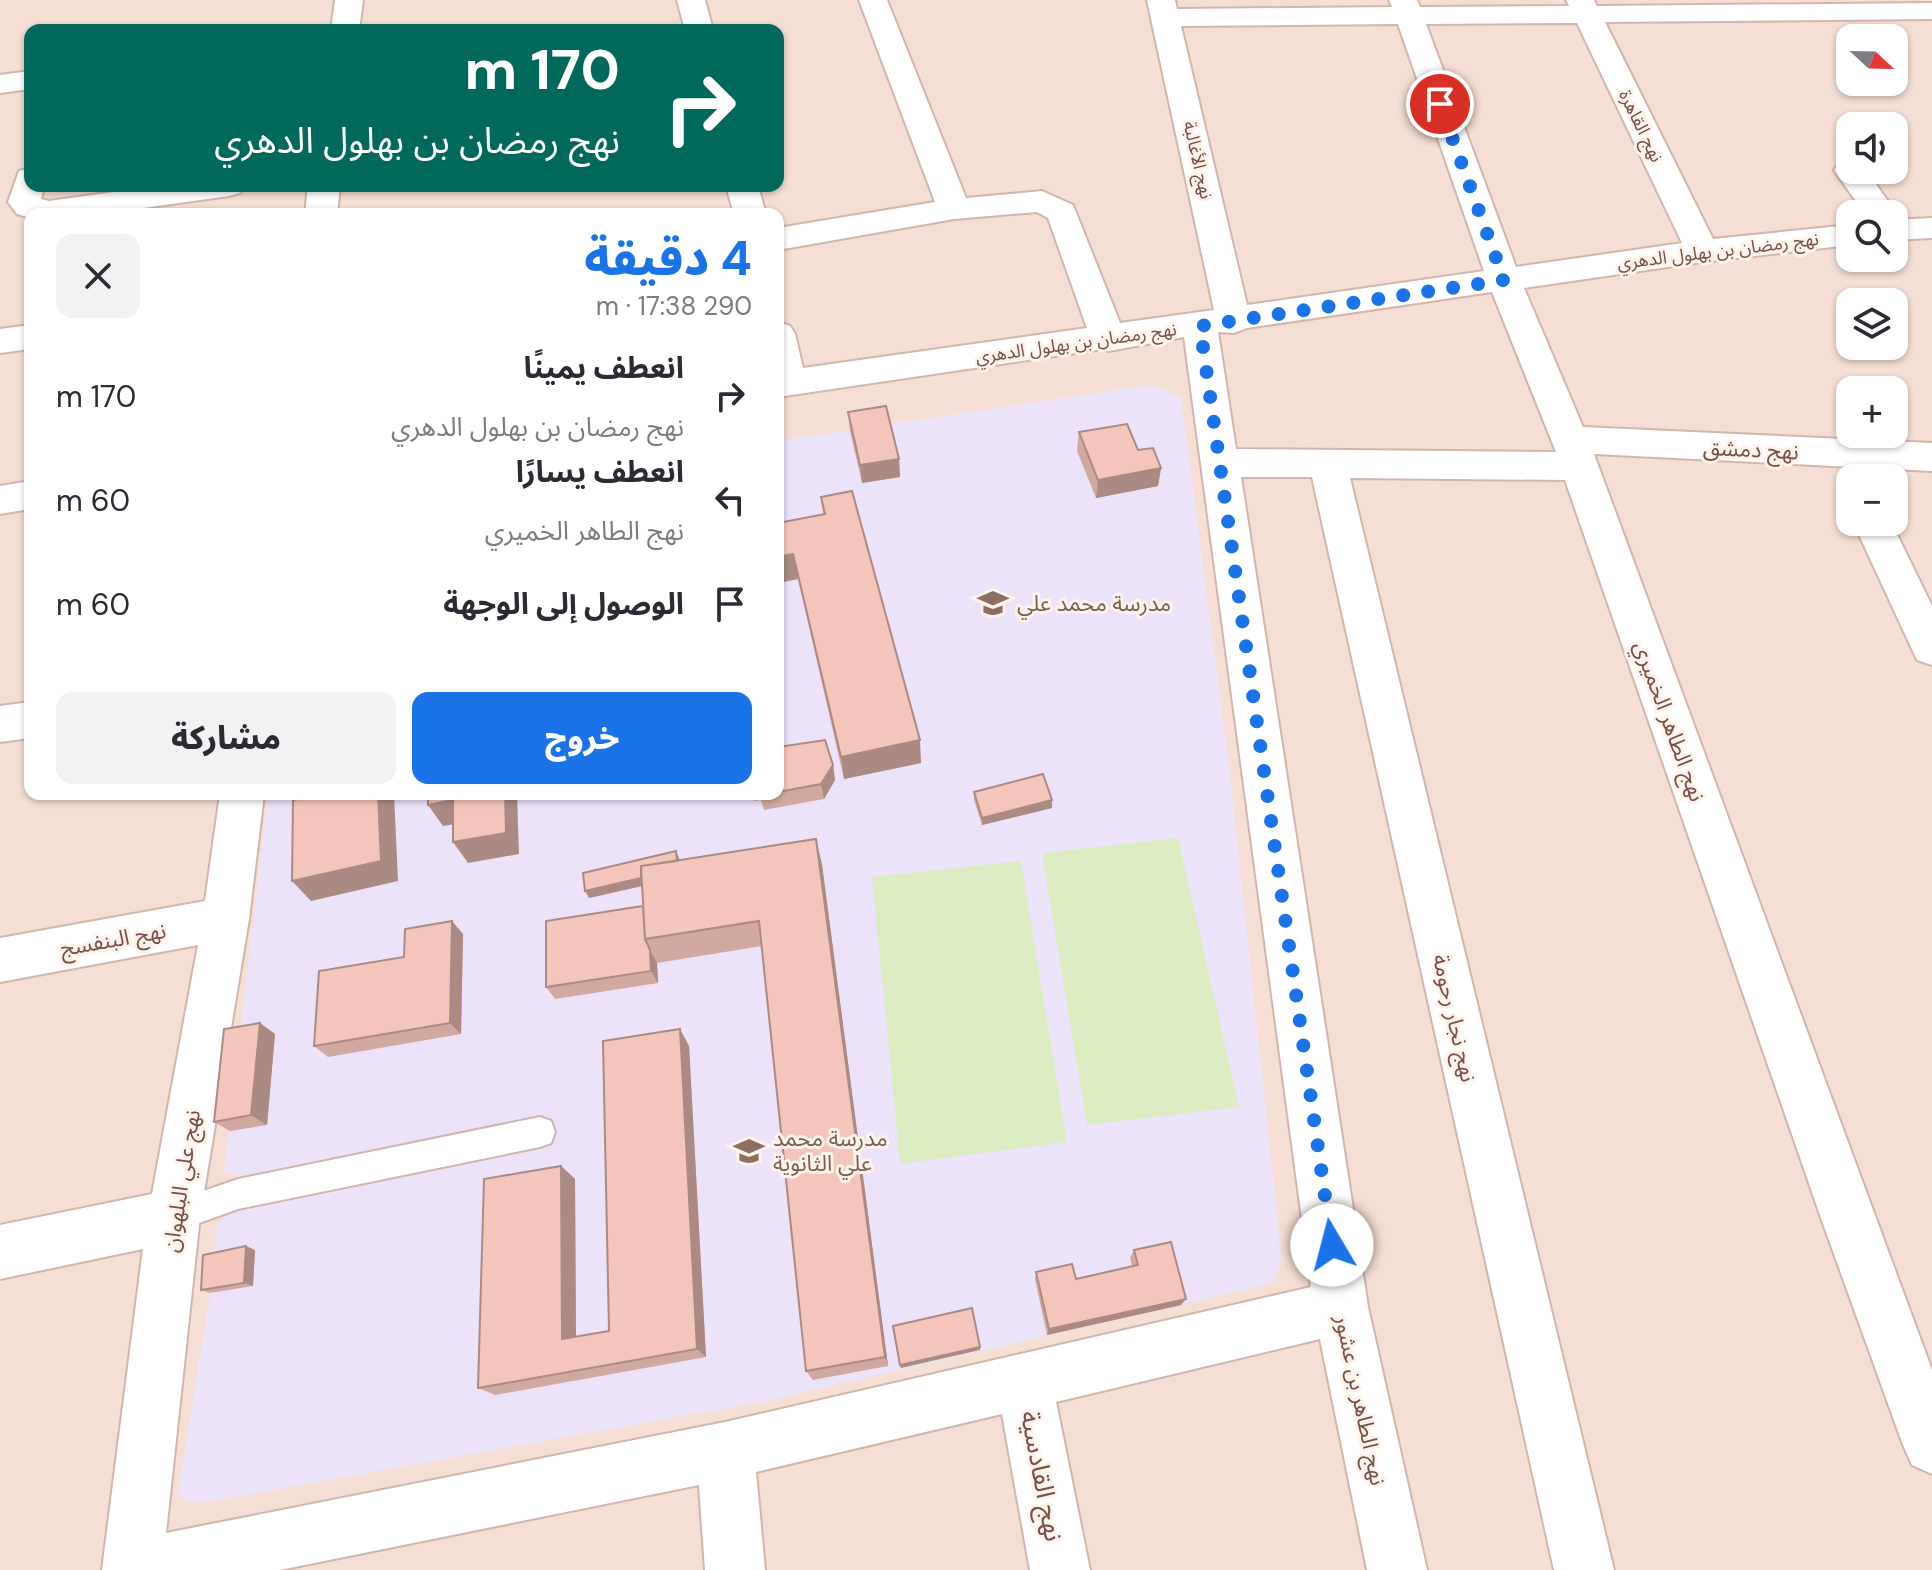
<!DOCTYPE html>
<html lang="ar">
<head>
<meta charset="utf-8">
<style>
	:root { --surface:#fff; --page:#f2f2f3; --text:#2b2b33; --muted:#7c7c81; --accent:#1a73e8 }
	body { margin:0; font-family:"DM Sans","Noto Sans Arabic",sans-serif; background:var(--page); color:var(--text); direction:rtl; height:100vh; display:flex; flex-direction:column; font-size:30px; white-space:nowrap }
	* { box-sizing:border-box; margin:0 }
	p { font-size:26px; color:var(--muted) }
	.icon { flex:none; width:44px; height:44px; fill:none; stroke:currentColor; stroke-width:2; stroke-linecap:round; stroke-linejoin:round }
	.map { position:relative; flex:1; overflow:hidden; direction:ltr }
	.sheet { position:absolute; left:24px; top:208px; width:760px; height:592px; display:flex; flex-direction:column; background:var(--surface); border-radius:16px; box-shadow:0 2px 6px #0004; direction:rtl }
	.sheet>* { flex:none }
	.banner { position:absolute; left:24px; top:24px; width:760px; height:168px; border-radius:16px; box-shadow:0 2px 6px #0004; direction:rtl; background:#00695c; color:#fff; overflow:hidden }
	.needle { width:52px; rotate:112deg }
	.buttons { position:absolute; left:1836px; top:24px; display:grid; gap:16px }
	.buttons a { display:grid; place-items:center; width:72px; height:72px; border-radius:16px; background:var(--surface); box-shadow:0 2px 6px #0004; font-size:40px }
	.pin { position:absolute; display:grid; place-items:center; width:68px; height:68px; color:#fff; margin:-34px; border:4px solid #fff; border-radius:50%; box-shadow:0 2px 8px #0007 }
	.me { position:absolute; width:88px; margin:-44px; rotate:352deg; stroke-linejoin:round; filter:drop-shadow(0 0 6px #0008) }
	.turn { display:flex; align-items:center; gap:28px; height:168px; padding:0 32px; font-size:36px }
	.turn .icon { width:104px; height:104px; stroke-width:2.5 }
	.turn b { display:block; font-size:56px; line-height:68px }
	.round { display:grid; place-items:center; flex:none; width:84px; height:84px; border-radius:16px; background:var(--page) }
	.overview { display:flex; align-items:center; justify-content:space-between; height:136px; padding:0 32px }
	h1 { font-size:48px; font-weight:800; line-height:60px; color:var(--accent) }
	.primary-button { display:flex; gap:16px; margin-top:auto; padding:16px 32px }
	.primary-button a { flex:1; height:92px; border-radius:16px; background:var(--accent); color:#fff; font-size:32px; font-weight:800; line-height:92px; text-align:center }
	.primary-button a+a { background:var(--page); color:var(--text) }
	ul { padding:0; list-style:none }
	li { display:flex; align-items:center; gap:24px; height:104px; padding:0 32px }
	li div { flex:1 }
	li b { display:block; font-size:30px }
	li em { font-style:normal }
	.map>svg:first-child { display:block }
</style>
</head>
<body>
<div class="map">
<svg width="1932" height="1570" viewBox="0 0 1932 1570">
	<rect width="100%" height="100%" fill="#fdeee5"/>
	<path fill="#f5ded3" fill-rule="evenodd" d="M 0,0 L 1932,0 L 1932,1570 L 0,1570 ZM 30,30 L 778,30 L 778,186 L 30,186 ZM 1850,38 L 1894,38 L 1894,82 L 1850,82 ZM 1850,126 L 1894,126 L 1894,170 L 1850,170 ZM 30,214 L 778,214 L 778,794 L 30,794 ZM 1850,214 L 1894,214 L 1894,258 L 1850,258 ZM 1850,302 L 1894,302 L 1894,346 L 1850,346 ZM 1850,390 L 1894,390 L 1894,434 L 1850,434 ZM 1850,478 L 1894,478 L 1894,522 L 1850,522 Z"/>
	<path fill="#ece2fa" d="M 1151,385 L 1181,397 L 1229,765 L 1281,1251 L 1280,1267 L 1272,1283 L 766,1401 L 201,1503 L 186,1501 L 178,1493 L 210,1294 L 217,1224 L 235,1209 L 238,1194 L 240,1178 L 224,1171 L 268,794 L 778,794 L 778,441 Z"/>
	<path fill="#dcecc2" d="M 1178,838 L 1239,1107 L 1087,1125 L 1042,853 Z
		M 1021,861 L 1067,1142 L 900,1164 L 872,877 Z"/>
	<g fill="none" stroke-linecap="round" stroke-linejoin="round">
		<g stroke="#d2b6ad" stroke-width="4">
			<path id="lane" d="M 540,1117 L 551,1121 L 555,1132 L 551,1143 L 540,1147 L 238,1209 L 174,1232 L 163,1227 L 158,1216 L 163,1205 L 238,1179 Z"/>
		</g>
		<g stroke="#d2b6ad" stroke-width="4">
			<path id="street" d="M 335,0 L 363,0 L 359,30 L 331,30 Z
				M 677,0 L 705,0 L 713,30 L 685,30 Z
				M 859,0 L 887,0 L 966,198 L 1042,191 L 1073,205 L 1120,323 L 1214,310 L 1147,0 L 1175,0 L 1177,9 L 1392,7 L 1389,0 L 1417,0 L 1420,7 L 1569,6 L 1566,0 L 1594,0 L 1597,6 L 1932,3 L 1932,19 L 1605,22 L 1713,239 L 1850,225 L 1850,245 L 1702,262 L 1524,288 L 1583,427 L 1932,443 L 1932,471 L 1594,454 L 1932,1370 L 1932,1474 L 1912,1465 L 1903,1445 L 1821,1218 L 1565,480 L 1350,478 L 1614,1570 L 1554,1570 L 1312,477 L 1241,477 L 1368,1307 L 1427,1570 L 1367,1570 L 1320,1339 L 1056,1402 L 1090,1570 L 1030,1570 L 1002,1414 L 756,1472 L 765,1570 L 705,1570 L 699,1485 L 280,1570 L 102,1570 L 143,1249 L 0,1279 L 0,1225 L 152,1194 L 198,945 L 0,982 L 0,938 L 205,901 L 220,794 L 264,794 L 249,919 L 200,1216 L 166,1533 L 725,1422 L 1311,1287 L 1184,337 L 1109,351 L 1103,349 L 778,397 L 778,322 L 790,326 L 795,334 L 803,368 L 1087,328 L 1048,218 L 1037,212 L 954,219 L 778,250 L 778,228 L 935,202 ZM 1577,23 L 1682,243 L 1516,267 L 1426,24 ZM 1398,24 L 1484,271 L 1247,305 L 1181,26 ZM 1492,292 L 1556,452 L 1236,449 L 1218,332 L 1234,333 L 1247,328 Z
				M 30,71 L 30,89 L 0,93 L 0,75 Z
				M 1850,160 L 1850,170 L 1866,170 L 1897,214 L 1894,219 L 1894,214 L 1865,214 L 1834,170 L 1839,163 Z
				M 30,168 L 30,186 L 44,186 L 41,199 L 49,201 L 157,186 L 245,186 L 240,193 L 229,196 L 100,214 L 30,214 L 30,218 L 17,214 L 8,202 L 19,171 Z
				M 308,186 L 340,186 L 337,214 L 305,214 Z
				M 726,186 L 758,186 L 766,214 L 734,214 Z
				M 1932,218 L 1932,238 L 1894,240 L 1894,220 Z
				M 30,325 L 30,349 L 0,353 L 0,329 Z
				M 30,481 L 30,509 L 0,514 L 0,486 Z
				M 1853,522 L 1891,522 L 1932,606 L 1932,665 L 1917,660 Z
				M 30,702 L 30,738 L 0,742 L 0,706 Z"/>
		</g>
		<use href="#lane" fill="#fff" fill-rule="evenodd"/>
		<use href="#street" fill="#fff" fill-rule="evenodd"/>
	</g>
	<path fill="#d2a9a1" d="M 848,412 L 899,459 L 900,477 L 862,483 L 850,431 Z
		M 1079,432 L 1161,468 L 1158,486 L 1096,498 L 1077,451 Z
		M 821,497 L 921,763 L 844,779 L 798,579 L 778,583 L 778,523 L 823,514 Z
		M 778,747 L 833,765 L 835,780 L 824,799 L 764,810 L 761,800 L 754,801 L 752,794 L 778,794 Z
		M 974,792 L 1052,800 L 1052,808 L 982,825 L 974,800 Z
		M 816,839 L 822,865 L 888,1366 L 813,1380 L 806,1371 L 762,946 L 657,963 L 658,983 L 555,999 L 546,987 L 643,906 L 642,886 L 589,898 L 679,858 L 679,860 Z
		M 463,934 L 461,1034 L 328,1057 L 314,1046 L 404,957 Z
		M 275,1034 L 267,1125 L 230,1131 L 214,1122 Z
		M 689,1046 L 706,1357 L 495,1395 L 478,1388 L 561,1166 L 575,1179 L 576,1337 L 609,1331 Z
		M 255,1250 L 253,1286 L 210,1293 L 201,1290 Z
		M 1134,1250 L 1181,1305 L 1047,1335 L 1035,1279 L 1036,1272 L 1076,1279 L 1132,1266 L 1130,1258 Z"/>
	<path fill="#ab8a83" d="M 899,459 L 900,477 L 862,483 L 860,465 Z
		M 1161,468 L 1158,486 L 1096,498 L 1098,480 Z
		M 793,554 L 798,579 L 778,583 L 778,557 Z
		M 920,740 L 921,763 L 844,779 L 841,757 Z
		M 833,765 L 835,780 L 824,799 L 821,784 Z
		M 378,794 L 394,794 L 398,881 L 311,901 L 292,881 Z
		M 505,794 L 517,794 L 519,854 L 468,863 L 453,842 Z
		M 453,800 L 467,822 L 443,826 L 428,805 Z
		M 1052,800 L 1052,808 L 982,825 L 982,818 Z
		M 816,839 L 822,865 L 888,1366 L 885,1357 Z
		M 676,851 L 679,858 L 681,877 L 589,898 L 585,891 Z
		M 452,921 L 463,934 L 461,1034 L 450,1023 Z
		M 650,950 L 657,963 L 658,983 L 651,971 Z
		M 260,1023 L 275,1034 L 267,1125 L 251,1115 Z
		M 680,1029 L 689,1046 L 706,1357 L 697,1349 Z
		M 561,1166 L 575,1179 L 576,1347 L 562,1339 Z
		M 246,1246 L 255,1250 L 253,1286 L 244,1283 Z
		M 1186,1299 L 1181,1305 L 1047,1335 L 1049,1329 Z
		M 980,1347 L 980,1350 L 901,1368 L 900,1365 Z"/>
	<path fill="#f4c5bb" stroke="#ab8a83" stroke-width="2" d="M 886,406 L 899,459 L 860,465 L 848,412 Z
		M 1127,424 L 1138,450 L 1153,448 L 1161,468 L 1098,480 L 1079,432 Z
		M 852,491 L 920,740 L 841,757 L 793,554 L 778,557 L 778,523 L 825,514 L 821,497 Z
		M 825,740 L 833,765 L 821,784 L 778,792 L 778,747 Z
		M 1043,774 L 1052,800 L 982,818 L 974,792 Z
		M 313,794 L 378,794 L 381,861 L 292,881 L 293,800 L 313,796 Z
		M 428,794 L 505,794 L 506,833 L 453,842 L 453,800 L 428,805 Z
		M 816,839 L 885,1357 L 806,1371 L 759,921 L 645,939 L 641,866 Z
		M 676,851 L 677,861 L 641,866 L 641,878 L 585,891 L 583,873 Z
		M 643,906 L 645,939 L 650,950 L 651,971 L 546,987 L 546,921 Z
		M 452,921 L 450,1023 L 314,1046 L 319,971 L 404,957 L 405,929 Z
		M 260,1023 L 251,1115 L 214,1122 L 224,1029 Z
		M 680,1029 L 697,1349 L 478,1388 L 484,1179 L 561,1166 L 562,1339 L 609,1331 L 603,1041 Z
		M 1171,1242 L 1186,1299 L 1049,1329 L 1036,1272 L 1072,1264 L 1076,1279 L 1138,1265 L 1134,1250 Z
		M 246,1246 L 244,1283 L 201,1290 L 203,1255 Z
		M 972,1308 L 980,1347 L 900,1365 L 893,1326 Z"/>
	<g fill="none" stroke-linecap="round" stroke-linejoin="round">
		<path stroke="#1a73e8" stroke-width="14" stroke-dasharray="0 25.2" d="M 1332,1245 L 1200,326 L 1504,280 L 1440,104"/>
	</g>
	<defs>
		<g id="school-bare" transform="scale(2.4)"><path d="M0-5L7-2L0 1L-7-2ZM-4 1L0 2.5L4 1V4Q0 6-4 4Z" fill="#8d6e63" stroke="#fff3ec" stroke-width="2.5" paint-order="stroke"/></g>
	</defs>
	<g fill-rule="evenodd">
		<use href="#school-bare" x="993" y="603"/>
		<use href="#school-bare" x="749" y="1151"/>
	</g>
	<g text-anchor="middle" stroke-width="6" stroke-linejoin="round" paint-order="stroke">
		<g font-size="18" fill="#784f49" stroke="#fff3ec">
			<text transform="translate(1641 126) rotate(64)" y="6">نهج القاهرة</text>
			<text transform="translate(1198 160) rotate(77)" y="6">نهج الأغالبة</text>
			<text transform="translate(1718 251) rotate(-7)" y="6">نهج رمضان بن بهلول الدهري</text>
			<text transform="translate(1076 343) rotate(-8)" y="6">نهج رمضان بن بهلول الدهري</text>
		</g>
		<g font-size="22" fill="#784f49" stroke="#fff3ec">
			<text transform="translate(1751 449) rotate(3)" y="8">نهج دمشق</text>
			<text transform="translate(1670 721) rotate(70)" y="8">نهج الطاهر الخميري</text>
			<text transform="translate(113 939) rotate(-10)" y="8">نهج البنفسج</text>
			<text transform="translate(1455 1018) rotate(77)" y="8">نهج نجار رحومة</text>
			<text transform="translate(181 1181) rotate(-81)" y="8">نهج علي البلهوان</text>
			<text transform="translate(1361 1400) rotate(78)" y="8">نهج الطاهر بن عشور</text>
		</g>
		<g font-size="22" fill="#785e54" stroke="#fff3ec" text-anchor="start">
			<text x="1017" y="611">مدرسة محمد علي</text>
			<text x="773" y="1146">مدرسة محمد<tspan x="773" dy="25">علي الثانوية</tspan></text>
		</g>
		<g font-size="26" fill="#784f49" stroke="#fff3ec">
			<text transform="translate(1042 1476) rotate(79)" y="9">نهج القادسية</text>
		</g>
	</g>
</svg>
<div class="buttons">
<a><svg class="needle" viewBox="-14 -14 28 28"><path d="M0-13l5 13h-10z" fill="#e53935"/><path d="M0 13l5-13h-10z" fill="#7c7c81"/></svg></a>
<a><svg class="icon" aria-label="sound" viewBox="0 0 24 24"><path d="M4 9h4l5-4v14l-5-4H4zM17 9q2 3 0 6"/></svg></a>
<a><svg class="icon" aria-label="search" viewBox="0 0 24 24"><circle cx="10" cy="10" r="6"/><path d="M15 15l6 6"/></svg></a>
<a><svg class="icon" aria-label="layers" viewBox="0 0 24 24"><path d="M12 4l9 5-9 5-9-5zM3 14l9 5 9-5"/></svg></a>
<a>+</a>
<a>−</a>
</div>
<div class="pin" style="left:1440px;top:104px;background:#d93025"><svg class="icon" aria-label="arrive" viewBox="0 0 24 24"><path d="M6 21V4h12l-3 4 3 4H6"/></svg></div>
<svg class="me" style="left:1332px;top:1245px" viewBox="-20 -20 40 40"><circle r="19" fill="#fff"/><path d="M0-13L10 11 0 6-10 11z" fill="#1a73e8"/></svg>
<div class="banner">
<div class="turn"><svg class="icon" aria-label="right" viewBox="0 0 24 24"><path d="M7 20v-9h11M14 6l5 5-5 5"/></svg><div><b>170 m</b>نهج رمضان بن بهلول الدهري</div></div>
</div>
<section class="sheet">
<div class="overview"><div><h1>4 دقيقة</h1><p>290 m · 17:38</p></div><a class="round"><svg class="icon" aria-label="close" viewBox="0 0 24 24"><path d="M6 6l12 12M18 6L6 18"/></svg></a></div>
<ul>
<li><svg class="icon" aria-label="right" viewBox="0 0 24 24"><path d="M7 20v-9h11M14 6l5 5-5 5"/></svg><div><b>انعطف يمينًا</b><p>نهج رمضان بن بهلول الدهري</p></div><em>170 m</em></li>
<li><svg class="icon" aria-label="left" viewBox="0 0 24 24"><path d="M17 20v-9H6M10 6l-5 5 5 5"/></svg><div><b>انعطف يسارًا</b><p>نهج الطاهر الخميري</p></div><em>60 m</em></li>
<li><svg class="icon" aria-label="arrive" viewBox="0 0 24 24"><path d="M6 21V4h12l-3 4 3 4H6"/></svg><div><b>الوصول إلى الوجهة</b></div><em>60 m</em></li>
</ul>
<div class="primary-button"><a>خروج</a><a>مشاركة</a></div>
</section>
</div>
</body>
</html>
